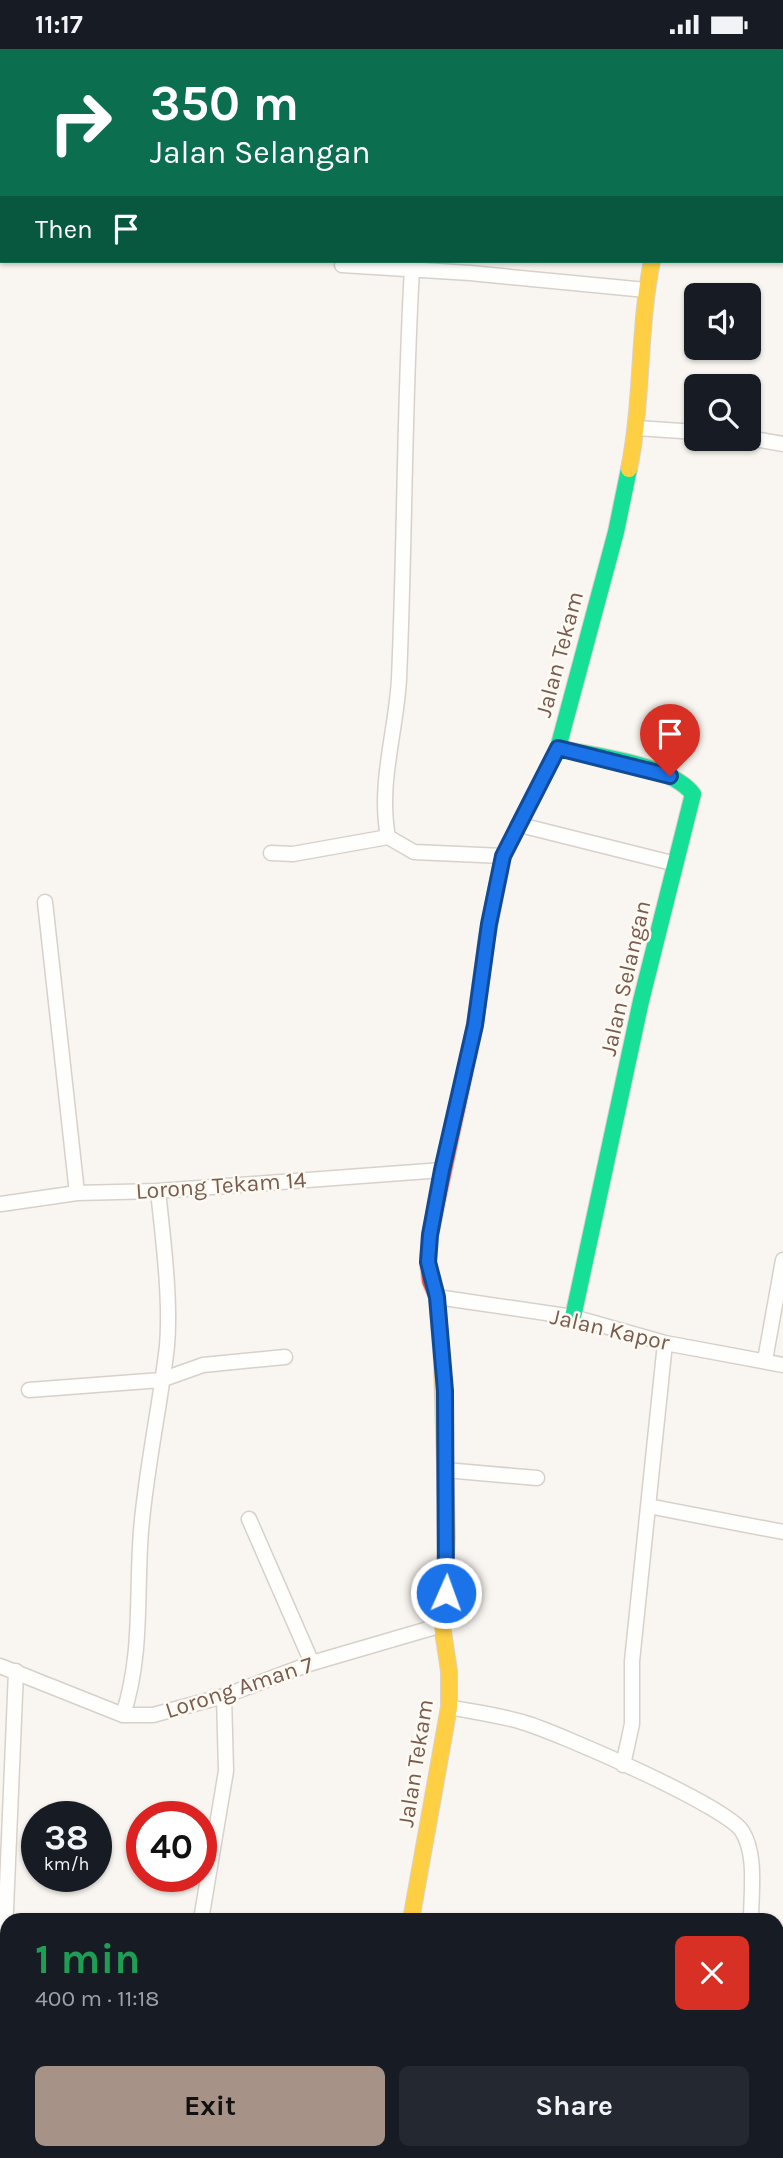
<!DOCTYPE html>
<html lang="en">
<head>
<meta charset="utf-8">
<style>
	:root { --surface:#171b24; --page:#242831; --text:#f1f3f6; --muted:#9ea1a6; --accent:#a69286 }
	body { margin:0; font-family:Karla,sans-serif; background:var(--page); color:var(--text); height:100vh; display:flex; flex-direction:column; font-size:26px; white-space:nowrap }
	* { box-sizing:border-box; margin:0 }
	p { font-size:23px; color:var(--muted) }
	.icon { flex:none; width:38px; height:38px; fill:none; stroke:currentColor; stroke-width:2; stroke-linecap:round; stroke-linejoin:round }
	.map { position:relative; flex:1; overflow:hidden }
	.panel { position:absolute; left:0px; top:1864px; width:784px; height:247px; display:flex; flex-direction:column; background:var(--surface); border-radius:21px 21px 0 0; box-shadow:0 2px 5px #0004 }
	.panel>* { flex:none }
	.banner { position:absolute; left:0px; top:0px; width:784px; height:214px; box-shadow:0 2px 5px #0004; background:#0b6e4f; color:#fff; overflow:hidden }
	.controls { position:absolute; left:684px; top:234px; display:grid; gap:14px }
	.controls a { display:grid; place-items:center; width:77px; height:77px; border-radius:10px; background:var(--surface); box-shadow:0 2px 5px #0004; font-size:35px }
	.speed { position:absolute; left:21px; top:1752px; display:flex; gap:14px; font-size:35px; font-weight:700; text-align:center }
	.speed>* { display:grid; place-content:center; width:91px; height:91px; border-radius:50%; background:var(--surface); box-shadow:0 2px 5px #0004; line-height:1 }
	.speed small { font-size:18px; font-weight:400 }
	.speed .limit { border:10px solid #d22; background:#fff; color:#111 }
	.pin { position:absolute; display:grid; place-items:center; width:60px; height:60px; color:#fff; margin:-72px -30px; border-radius:50% 50% 50% 0; rotate:-45deg; box-shadow:0 0 7px #0007 }
	.pin .icon { rotate:45deg }
	.me { position:absolute; width:77px; margin:-38px; rotate:2deg; stroke-linejoin:round; filter:drop-shadow(0 0 5px #0008) }
	.turn { display:flex; align-items:center; gap:24px; height:147px; padding:0 35px; font-size:32px }
	.turn .icon { width:91px; height:91px; stroke-width:2.5 }
	.turn b { display:block; font-size:49px; line-height:60px }
	.then { display:flex; align-items:center; height:66px; padding:0 35px; background:#0003; gap:14px; font-size:26px }
	.round { display:grid; place-items:center; flex:none; width:74px; height:74px; border-radius:10px; background:var(--page) }
	.overview { display:flex; align-items:center; justify-content:space-between; height:119px; padding:0 35px }
	h1 { font-size:42px; font-weight:700; line-height:52px; color:#1e9e55 }
	.button { display:flex; gap:14px; margin-top:auto; padding:14px 35px }
	.button a { flex:1; height:80px; border-radius:10px; background:var(--accent); color:#111; font-size:28px; font-weight:700; line-height:80px; text-align:center }
	.button a+a { background:var(--page); color:var(--text) }
	.status { display:flex; justify-content:space-between; align-items:center; height:49px; padding:0 35px; background:var(--surface); direction:ltr }
	.status svg { height:19px; fill:currentColor }
	.map>svg:first-child { display:block }
</style>
</head>
<body>
<div class="status"><b>11:17</b><svg viewBox="0 0 49 12"><path d="M0 12V9h3v3zM5 12V6h3v6zM10 12V3h3v9zM15 12V0h3v12zM26 1h20v11H26zM47 4h2v5h-2z"/></svg></div>
<div class="map">
<svg width="783" height="2109" viewBox="0 0 783 2109">
	<rect width="100%" height="100%" fill="#f9f5f0"/>
	<g fill="none" stroke-linecap="round" stroke-linejoin="round">
		<g stroke="#d7d1cb" stroke-width="17">
			<path id="street" d="M 671,2 L 671,0
				M 342,216 L 470,224 L 646,241
				M 637,379 L 696,383
				M 749,389 L 783,395
				M 520,776 L 676,815
				M 388,788 C 378,734 396,684 399,630 C 405,493 404,357 412,220
				M 271,804 L 293,805 L 388,788 L 414,803 L 503,807
				M 45,853 L 77,1144
				M 1,1155 L 77,1144 L 158,1142 L 442,1121
				M 437,1248 L 573,1268 L 665,1294 L 783,1316
				M 765,1311 L 783,1211
				M 29,1341 L 161,1331 L 203,1316 L 285,1308
				M 445,1421 L 537,1429
				M 648,1457 L 783,1483
				M 249,1470 L 312,1614
				M 0,1617 L 123,1666 L 153,1666 L 224,1647 L 312,1614 L 442,1576
				M 449,1658 C 473,1663 499,1666 522,1673 C 557,1683 726,1757 742,1782 C 757,1806 751,1843 751,1871
				M 123,1666 C 143,1605 136,1545 141,1482 C 146,1420 160,1358 167,1297 C 171,1251 163,1189 158,1142
				M 623,1716 L 632,1675 L 632,1612 L 665,1294
				M 201,1871 L 226,1722 L 224,1647
				M 0,2004 L 16,1622
				M 550,2104 L 567,2109
				M 735,2109 L 735,2104"/>
		</g>
		<g stroke="#d9d2cb" stroke-width="18">
			<path id="fast" d="M 558,699 C 594,707 670,715 693,745 L 641,952 L 573,1268
				M 487,888 L 503,807 L 558,699 L 616,483 L 629,420"/>
		</g>
		<g stroke="#d9d2cb" stroke-width="18">
			<path id="slow" d="M 629,420 C 643,351 638,281 652,212
				M 411,1871 L 449,1658 L 449,1622 L 442,1576 L 447,1488 L 442,1313"/>
		</g>
		<g stroke="#d9d2cb" stroke-width="18">
			<path id="jam" d="M 442,1313 L 437,1248 L 430,1232 L 428,1213 L 430,1186 L 475,976 L 487,888"/>
		</g>
		<use href="#street" stroke="#fefefd" stroke-width="14"/>
		<use href="#fast" stroke="#16e098" stroke-width="16"/>
		<use href="#slow" stroke="#ffcf43" stroke-width="16"/>
		<use href="#jam" stroke="#f24e42" stroke-width="16"/>
	</g>
	<g fill="none" stroke-linecap="round" stroke-linejoin="round">
		<g stroke="#114b97" stroke-width="18">
			<path id="route" d="M 446,1544 L 445,1342 L 437,1248 L 428,1213 L 430,1186 L 442,1121 L 475,976 L 489,875 L 503,807 L 558,699 L 670,727"/>
		</g>
		<use href="#route" stroke="#1a73e8" stroke-width="12"/>
	</g>
	<g text-anchor="middle" stroke-width="5" stroke-linejoin="round" paint-order="stroke">
		<g font-size="23" fill="#7a5c4d" stroke="#fffaf3">
			<text transform="translate(559 605) rotate(-75)" y="8">Jalan Tekam</text>
			<text transform="translate(625 929) rotate(-77)" y="8">Jalan Selangan</text>
			<text transform="translate(221 1136) rotate(-4)" y="8">Lorong Tekam 14</text>
			<text transform="translate(610 1280) rotate(13)" y="8">Jalan Kapor</text>
			<text transform="translate(239 1638) rotate(-18)" y="8">Lorong Aman 7</text>
			<text transform="translate(415 1714) rotate(-81)" y="8">Jalan Tekam</text>
		</g>
	</g>
</svg>
<div class="controls">
<a><svg class="icon" aria-label="sound" viewBox="0 0 24 24"><path d="M4 9h4l5-4v14l-5-4H4zM17 9q2 3 0 6"/></svg></a>
<a><svg class="icon" aria-label="search" viewBox="0 0 24 24"><circle cx="10" cy="10" r="6"/><path d="M15 15l6 6"/></svg></a>
</div>
<div class="speed"><div>38<small>km/h</small></div><div class="limit">40</div></div>
<div class="pin" style="left:670px;top:727px;background:#d93025"><svg class="icon" aria-label="arrive" viewBox="0 0 24 24"><path d="M6 21V4h12l-3 4 3 4H6"/></svg></div>
<svg class="me" style="left:446px;top:1544px" viewBox="-20 -20 40 40"><circle r="17" fill="#1a73e8" stroke="#fff" stroke-width="3"/><path d="M0-11L8 9 0 5-8 9z" fill="#fff"/></svg>
<div class="banner">
<div class="turn"><svg class="icon" aria-label="right" viewBox="0 0 24 24"><path d="M7 20v-9h11M14 6l5 5-5 5"/></svg><div><b>350 m</b>Jalan Selangan</div></div>
<div class="then">Then<svg class="icon" aria-label="arrive" viewBox="0 0 24 24"><path d="M6 21V4h12l-3 4 3 4H6"/></svg></div>
</div>
<section class="panel">
<div class="overview"><div><h1>1 min</h1><p>400 m · 11:18</p></div><a class="round" style="background:#d93025;color:#fff"><svg class="icon" aria-label="close" viewBox="0 0 24 24"><path d="M6 6l12 12M18 6L6 18"/></svg></a></div>
<div class="button"><a>Exit</a><a>Share</a></div>
</section>
</div>
</body>
</html>
